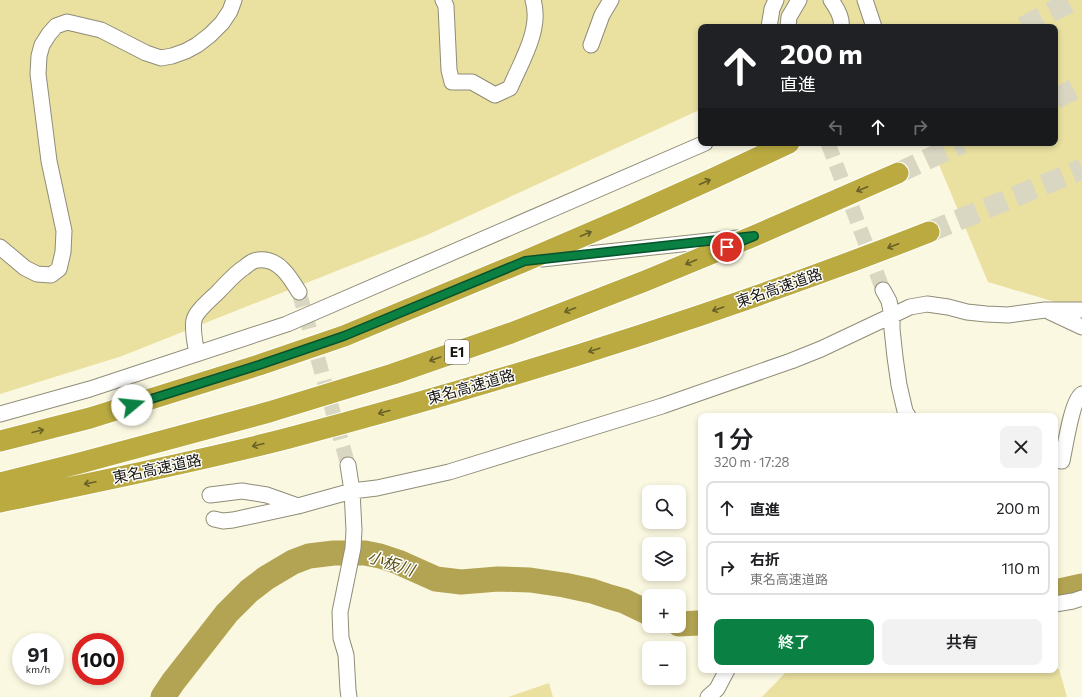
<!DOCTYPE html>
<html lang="ja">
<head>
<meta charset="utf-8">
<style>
	:root { --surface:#fff; --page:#f2f2f2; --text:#202124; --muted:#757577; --line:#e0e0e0; --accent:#0b8043 }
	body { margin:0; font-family:Commissioner,"Noto Sans JP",sans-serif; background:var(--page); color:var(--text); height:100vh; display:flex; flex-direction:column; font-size:15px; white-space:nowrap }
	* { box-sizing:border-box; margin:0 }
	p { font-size:13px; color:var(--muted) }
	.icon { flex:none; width:22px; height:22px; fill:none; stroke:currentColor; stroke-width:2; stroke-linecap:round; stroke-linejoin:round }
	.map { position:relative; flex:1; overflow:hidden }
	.sheet { position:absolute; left:698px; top:413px; width:360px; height:260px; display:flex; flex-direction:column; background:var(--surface); border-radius:8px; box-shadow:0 2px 6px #0003 }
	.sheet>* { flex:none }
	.top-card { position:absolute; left:698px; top:24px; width:360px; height:122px; border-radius:8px; box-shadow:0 2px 6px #0003; background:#202124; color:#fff; overflow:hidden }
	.controls { position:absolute; left:642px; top:485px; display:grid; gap:8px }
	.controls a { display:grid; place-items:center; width:44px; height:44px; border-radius:8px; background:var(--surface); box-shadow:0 2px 6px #0003; font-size:20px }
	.speed { position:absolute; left:12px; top:633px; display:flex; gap:8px; font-size:20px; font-weight:700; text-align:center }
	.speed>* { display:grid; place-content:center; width:52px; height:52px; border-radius:50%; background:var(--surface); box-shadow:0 2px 6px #0003; line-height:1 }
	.speed small { font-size:10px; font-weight:400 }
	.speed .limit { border:6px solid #d22; background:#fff; color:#111 }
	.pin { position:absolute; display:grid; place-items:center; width:34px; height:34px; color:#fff; margin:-17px; border:2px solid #fff; border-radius:50%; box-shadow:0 1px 4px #0007 }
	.me { position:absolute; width:44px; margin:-22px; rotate:73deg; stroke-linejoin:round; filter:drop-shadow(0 0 3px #0008) }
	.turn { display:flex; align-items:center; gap:14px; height:84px; padding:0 16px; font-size:18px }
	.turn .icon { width:52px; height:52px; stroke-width:2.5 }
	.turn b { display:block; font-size:28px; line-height:34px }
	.lanes { display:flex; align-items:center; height:38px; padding:0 16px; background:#0003; justify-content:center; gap:20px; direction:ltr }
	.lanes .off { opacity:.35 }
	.round { display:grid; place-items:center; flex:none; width:42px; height:42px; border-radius:8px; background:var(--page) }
	.headline { display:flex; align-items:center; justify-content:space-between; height:68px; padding:0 16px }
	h1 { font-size:24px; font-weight:600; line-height:30px }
	.primary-button { display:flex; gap:8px; margin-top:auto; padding:8px 16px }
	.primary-button a { flex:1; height:46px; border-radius:8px; background:var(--accent); color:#fff; font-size:16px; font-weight:600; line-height:46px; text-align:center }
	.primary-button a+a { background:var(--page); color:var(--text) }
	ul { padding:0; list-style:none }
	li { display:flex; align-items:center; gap:12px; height:54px; margin:0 8px 6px; padding:0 8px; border:2px solid var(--line); border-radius:8px }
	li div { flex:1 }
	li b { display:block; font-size:15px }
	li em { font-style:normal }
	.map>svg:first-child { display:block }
</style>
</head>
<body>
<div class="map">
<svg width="1082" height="697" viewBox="0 0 1082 697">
	<rect width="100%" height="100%" fill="#fbf8e1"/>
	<path fill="#eae0a0" d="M 0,0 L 1082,0 L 1082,310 L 988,282 L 930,143 L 1055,143 L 1055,27 L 701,27 L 701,110 L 695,112 L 427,235 L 122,356 L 0,394 Z
		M 1055,668 L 1059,669 L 1067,697 L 762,697 L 786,672 L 797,670 L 1055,670 Z
		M 549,683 L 553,697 L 508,697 Z"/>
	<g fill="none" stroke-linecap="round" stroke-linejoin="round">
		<path stroke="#b2a452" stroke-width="25" d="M 1055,592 L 1082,586
			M 679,624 L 698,623
			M 163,697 L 173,682 L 227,613 L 249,591 L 266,578 L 293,562 L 309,556 L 334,553 L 365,553 L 380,556 L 398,562 L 436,579 L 461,582 L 498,579 L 530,580 L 564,585 L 592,591 L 610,597 L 624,601 L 649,613"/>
		<path stroke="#d9d6c2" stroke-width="15" stroke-dasharray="15 8" stroke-linecap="butt" d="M 828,143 L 883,290
			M 299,292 L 348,465"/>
		<path stroke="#d9d6c2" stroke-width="21" stroke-dasharray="21 10" stroke-linecap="butt" d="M 1023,27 L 1074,0
			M 1055,99 L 1082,85
			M 898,173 L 962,143
			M 929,232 L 1082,169"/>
		<g stroke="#8f8c78" stroke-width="17">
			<path id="minor" d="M 443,0 L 446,6 L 449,70 L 452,82 L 472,82 L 495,95 L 510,88 C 521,62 542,29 533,0
				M 831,0 C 836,7 843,18 841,27
				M 865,0 L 874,27
				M 769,27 L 772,9 L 776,0
				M 788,27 L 789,17 L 799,0
				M 591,45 L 602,15 L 611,0
				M 0,247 L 25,268 L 37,274 L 51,275 L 59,269 L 63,252 L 64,231 L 49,161 L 38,74 L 39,56 L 42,45 L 49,34 L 56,26 L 67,22 L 101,30 L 146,53 L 161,58 L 172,56 L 186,51 L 197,45 L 210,35 L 222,23 L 230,11 L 234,0
				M 542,259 L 737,238
				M 883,290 L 889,301 L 892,316 L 892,329 L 895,357 L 899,385 L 905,411 L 908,416
				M 1050,312 L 1082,327
				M 197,354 C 195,344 192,329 194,320 C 196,311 211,299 218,292 C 226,284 235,273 245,267 C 248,264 254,260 258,260 C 278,257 290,277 299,292
				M 0,414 L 90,389 L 287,324 L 705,143
				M 1055,460 L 1062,461 C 1065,448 1072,399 1082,394
				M 210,495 L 242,491 L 267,495 L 298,506
				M 214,519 L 223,521 L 233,520 L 298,506 L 352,491 L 348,465
				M 1055,604 L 1073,601 L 1082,598
				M 349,697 L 348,690 L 346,655 L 341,638 L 340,612 L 353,548 L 354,530 L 352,491 L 377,488 L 449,472 L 662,406 L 791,361 L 821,349 L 910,307 L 927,304 L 948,307 L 967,312 L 986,314 L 1008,315 L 1045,310 L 1082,310
				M 708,697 L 717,689 L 727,670"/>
		</g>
		<g stroke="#fff" stroke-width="23">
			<path id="highway" d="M 0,441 L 90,418 L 259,365 L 344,336 L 525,261 L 625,218 L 714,178 L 789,143
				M 0,483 L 80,463 L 269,412 L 393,374 L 511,333 L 645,281 L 754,236 L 898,173
				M 0,502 C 95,482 191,463 285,439 C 464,392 642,338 815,275 C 854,261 891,247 929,232"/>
		</g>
		<use href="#minor" stroke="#fff" stroke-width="15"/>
		<use href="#highway" stroke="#baaa40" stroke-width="21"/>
	</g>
	<defs><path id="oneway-shaft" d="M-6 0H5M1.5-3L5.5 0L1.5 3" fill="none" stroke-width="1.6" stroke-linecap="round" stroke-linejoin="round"/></defs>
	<g stroke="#696028">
		<use href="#oneway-shaft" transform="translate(705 182) rotate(-24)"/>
		<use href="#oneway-shaft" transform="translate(862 189) rotate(157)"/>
		<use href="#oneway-shaft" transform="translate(586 234) rotate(-23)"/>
		<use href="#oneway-shaft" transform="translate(893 246) rotate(159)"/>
		<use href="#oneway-shaft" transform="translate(691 262) rotate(157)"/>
		<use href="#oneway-shaft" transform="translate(718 309) rotate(161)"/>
		<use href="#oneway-shaft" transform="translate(570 310) rotate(159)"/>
		<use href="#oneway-shaft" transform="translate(594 350) rotate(162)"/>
		<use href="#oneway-shaft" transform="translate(435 359) rotate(161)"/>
		<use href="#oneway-shaft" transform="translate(384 412) rotate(165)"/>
		<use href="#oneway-shaft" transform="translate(38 431) rotate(-14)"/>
		<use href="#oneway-shaft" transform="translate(258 445) rotate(166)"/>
		<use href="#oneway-shaft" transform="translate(90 483) rotate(168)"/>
	</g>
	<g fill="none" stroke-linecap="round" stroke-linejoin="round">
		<g stroke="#07532c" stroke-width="10">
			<path id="route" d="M 132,405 L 259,365 L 344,336 L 525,261 L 754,236 L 727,247"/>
		</g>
		<use href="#route" stroke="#0b8043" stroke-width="7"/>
	</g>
	<g text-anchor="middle" stroke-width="3" stroke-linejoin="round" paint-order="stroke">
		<rect fill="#fff" stroke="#5d5c57" stroke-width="1" x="445" y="340" width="24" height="24" rx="3"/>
		<g font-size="14" font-weight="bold" fill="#18160f">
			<text x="457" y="357">E1</text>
		</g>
		<g font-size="15" fill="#18160f" stroke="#fff">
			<text transform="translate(779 288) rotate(-19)" y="5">東名高速道路</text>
			<text transform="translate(471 387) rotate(-16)" y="5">東名高速道路</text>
			<text transform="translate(157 469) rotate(-12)" y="5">東名高速道路</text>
		</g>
		<g font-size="16" font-style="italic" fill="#5c5213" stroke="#fff">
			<text transform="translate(391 563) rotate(18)" y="6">小板川</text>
		</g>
	</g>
</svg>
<div class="controls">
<a><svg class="icon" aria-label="search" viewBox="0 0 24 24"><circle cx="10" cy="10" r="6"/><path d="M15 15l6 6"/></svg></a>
<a><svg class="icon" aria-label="layers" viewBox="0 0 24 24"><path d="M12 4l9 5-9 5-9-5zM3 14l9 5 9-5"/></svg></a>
<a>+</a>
<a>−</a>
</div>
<div class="speed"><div>91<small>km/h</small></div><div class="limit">100</div></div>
<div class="pin" style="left:727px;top:247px;background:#d93025"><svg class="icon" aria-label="arrive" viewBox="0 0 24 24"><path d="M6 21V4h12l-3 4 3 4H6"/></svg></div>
<svg class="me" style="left:132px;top:405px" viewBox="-20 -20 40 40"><circle r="19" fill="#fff"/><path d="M0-13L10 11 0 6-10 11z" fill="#0b8043"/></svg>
<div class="top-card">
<div class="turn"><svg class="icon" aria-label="ahead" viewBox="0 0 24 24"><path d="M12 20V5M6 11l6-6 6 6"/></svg><div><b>200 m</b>直進</div></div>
<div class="lanes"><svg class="icon off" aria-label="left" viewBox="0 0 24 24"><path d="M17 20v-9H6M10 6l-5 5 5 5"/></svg><svg class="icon" aria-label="ahead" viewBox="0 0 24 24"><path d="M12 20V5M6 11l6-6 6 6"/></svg><svg class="icon off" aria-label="right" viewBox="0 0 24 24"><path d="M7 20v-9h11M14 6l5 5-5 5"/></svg></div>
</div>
<section class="sheet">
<div class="headline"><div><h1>1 分</h1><p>320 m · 17:28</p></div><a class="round"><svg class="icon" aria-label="close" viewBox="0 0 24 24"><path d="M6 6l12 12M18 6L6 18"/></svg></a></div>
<ul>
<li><svg class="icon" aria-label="ahead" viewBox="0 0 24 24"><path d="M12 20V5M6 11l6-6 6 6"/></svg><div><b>直進</b></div><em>200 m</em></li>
<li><svg class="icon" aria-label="right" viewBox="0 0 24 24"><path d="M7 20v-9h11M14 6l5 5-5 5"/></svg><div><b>右折</b><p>東名高速道路</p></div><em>110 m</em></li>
</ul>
<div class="primary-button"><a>終了</a><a>共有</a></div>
</section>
</div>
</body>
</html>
